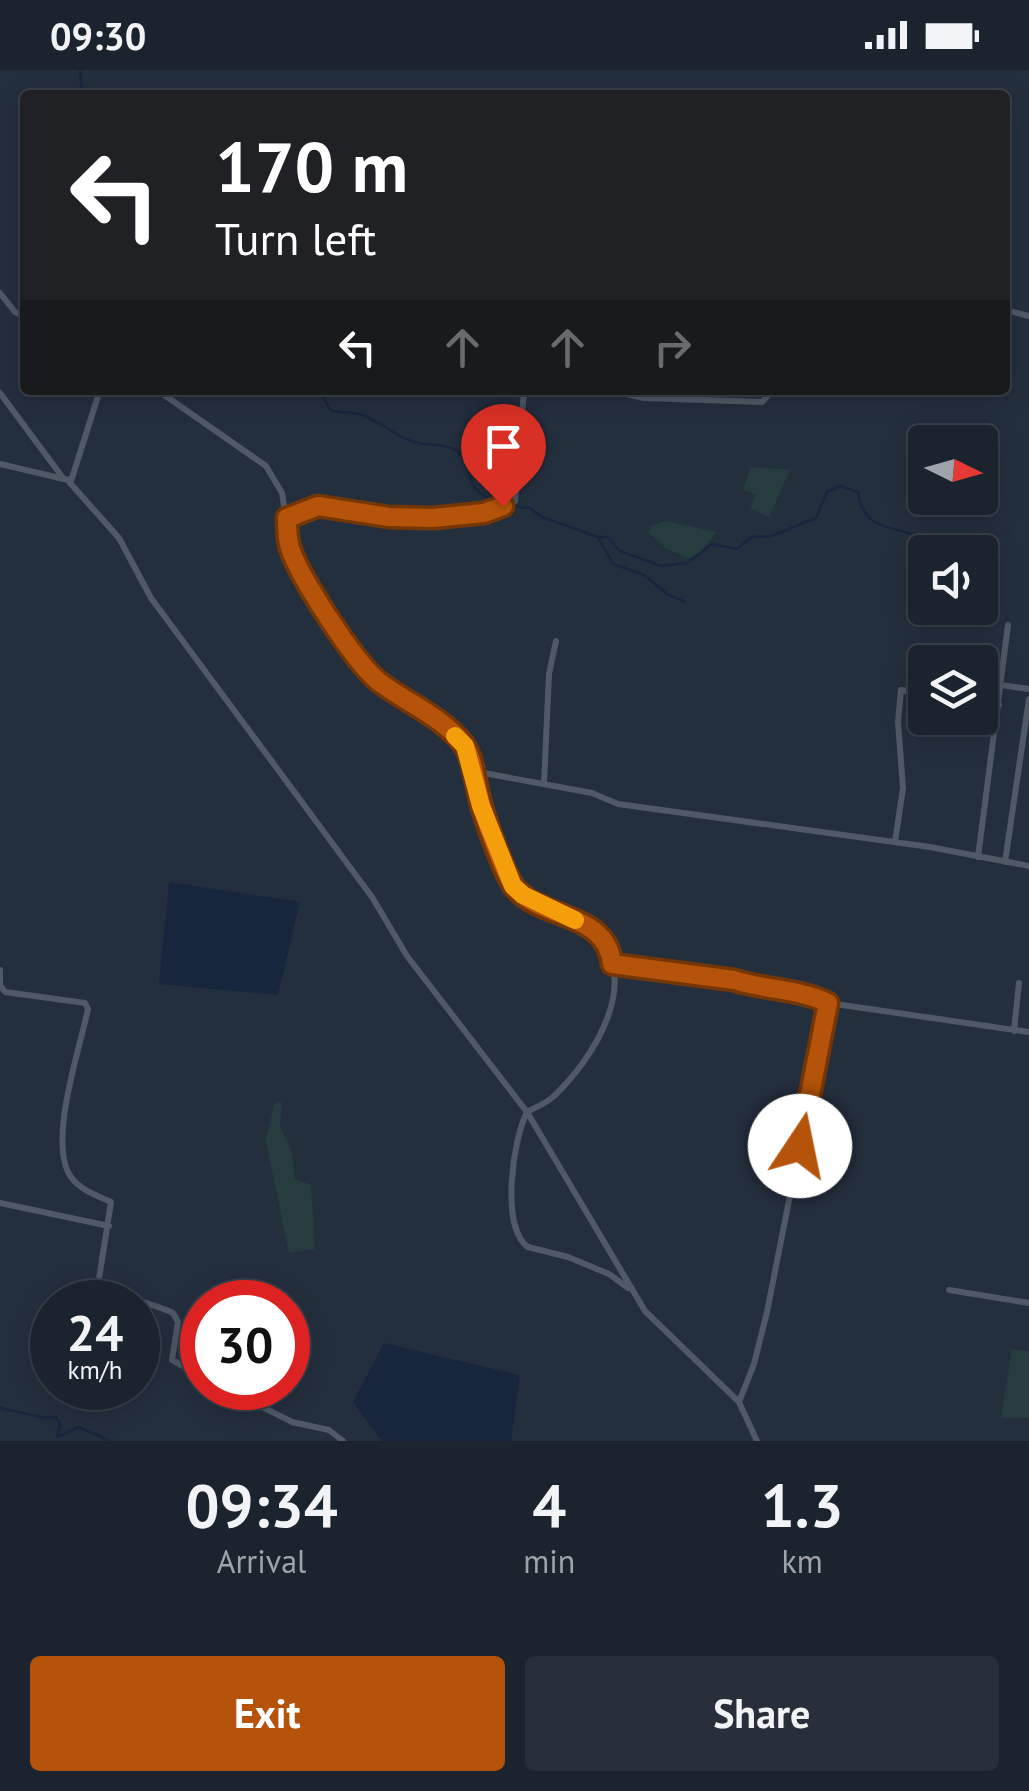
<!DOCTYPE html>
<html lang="en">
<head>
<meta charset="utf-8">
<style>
	:root { --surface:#1b232e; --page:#282f3a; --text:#f1f3f6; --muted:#a0a4aa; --line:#39404a; --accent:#b45309 }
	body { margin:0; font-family:"PT Sans",sans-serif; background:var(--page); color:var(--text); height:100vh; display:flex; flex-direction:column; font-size:38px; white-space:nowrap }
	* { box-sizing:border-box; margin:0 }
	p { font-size:32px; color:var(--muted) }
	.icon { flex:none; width:55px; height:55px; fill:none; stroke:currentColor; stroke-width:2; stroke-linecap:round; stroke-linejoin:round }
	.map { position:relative; height:1371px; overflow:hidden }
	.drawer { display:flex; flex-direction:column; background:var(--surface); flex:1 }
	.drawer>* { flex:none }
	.guide { position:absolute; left:20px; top:20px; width:990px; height:305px; border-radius:10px; box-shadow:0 5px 25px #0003,0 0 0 2px var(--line); background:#202124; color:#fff; overflow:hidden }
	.needle { width:65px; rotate:95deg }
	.buttons { position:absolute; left:908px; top:355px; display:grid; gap:20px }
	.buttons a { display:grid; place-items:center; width:90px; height:90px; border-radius:10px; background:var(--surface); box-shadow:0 5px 25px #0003,0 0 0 2px var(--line); font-size:50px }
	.speed { position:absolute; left:30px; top:1210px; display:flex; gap:20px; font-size:50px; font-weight:700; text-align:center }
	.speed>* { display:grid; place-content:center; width:130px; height:130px; border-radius:50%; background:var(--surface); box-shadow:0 5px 25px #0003,0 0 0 2px var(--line); line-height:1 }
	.speed small { font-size:25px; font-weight:400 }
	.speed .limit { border:15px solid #d22; background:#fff; color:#111 }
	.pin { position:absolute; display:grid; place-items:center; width:85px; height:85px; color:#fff; margin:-102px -42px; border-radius:50% 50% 50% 0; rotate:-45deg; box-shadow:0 0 10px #0007 }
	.pin .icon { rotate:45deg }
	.me { position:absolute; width:110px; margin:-55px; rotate:11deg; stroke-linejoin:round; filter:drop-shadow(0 0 8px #0008) }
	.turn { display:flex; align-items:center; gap:35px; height:210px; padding:0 30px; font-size:45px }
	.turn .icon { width:130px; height:130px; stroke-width:2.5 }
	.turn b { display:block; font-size:70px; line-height:85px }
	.lanes { display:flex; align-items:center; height:95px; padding:0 30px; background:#0003; justify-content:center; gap:50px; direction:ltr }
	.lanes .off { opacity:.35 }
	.eta { display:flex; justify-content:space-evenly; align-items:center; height:170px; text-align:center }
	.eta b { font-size:60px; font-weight:800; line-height:70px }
	.primary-button { display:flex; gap:20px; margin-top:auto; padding:20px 30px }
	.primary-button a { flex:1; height:115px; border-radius:10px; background:var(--accent); color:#fff; font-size:40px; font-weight:800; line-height:115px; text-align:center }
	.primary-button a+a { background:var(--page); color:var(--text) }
	.status { display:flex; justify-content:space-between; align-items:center; height:70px; padding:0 50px; background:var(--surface); direction:ltr }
	.status svg { height:28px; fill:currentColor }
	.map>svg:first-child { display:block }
</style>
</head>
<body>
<div class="status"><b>09:30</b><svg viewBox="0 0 49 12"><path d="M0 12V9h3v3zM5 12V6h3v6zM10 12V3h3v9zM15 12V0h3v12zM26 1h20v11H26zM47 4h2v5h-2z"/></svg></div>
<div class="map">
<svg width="1029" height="1371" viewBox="0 0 1029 1371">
	<rect width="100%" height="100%" fill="#242f3e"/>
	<path fill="#263c3f" d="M 751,397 L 790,400 L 769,447 L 750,438 L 756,424 L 743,420 Z
		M 666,451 L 717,462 L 693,490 L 667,479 L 649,463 L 651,456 Z
		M 282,1032 L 280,1057 L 291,1079 L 295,1109 L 311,1115 L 315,1179 L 289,1183 L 266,1071 L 274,1034 Z
		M 1012,1279 L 1029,1281 L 1029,1348 L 1001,1348 Z"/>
	<path fill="#17263c" d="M 169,812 L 300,832 L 278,925 L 159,914 Z
		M 384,1273 L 520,1305 L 511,1371 L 382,1371 L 353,1332 Z"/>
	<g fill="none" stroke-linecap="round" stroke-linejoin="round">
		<path stroke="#17263c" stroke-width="2.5" d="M 80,0 L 82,25
			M 325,320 L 324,328 L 331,341 C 341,342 353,342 362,345 C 382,352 398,369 419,373 C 433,376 444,373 457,381 C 479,398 456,416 498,433
			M 510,436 L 530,438 L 542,447 L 598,467 L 613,494 L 644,505 L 667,524 L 685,532
			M 598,467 L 607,467 L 620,481 L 661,496 L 687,493 L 712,474 L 737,479 L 752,467 L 772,466 L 816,448 L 827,422 L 840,416 L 858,422 C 865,474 913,447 934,482
			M 0,1338 L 41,1347 L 56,1347 L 60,1354 L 57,1367 L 79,1357 L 110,1371"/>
		<path stroke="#505966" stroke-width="6" d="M 0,223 L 15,242 L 25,248
			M 1005,240 L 1029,246
			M 157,320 L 266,396 L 282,423 L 291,479 L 346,573 L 375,609 L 451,662 L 465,676 L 481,736 L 513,816 C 537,837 574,841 594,862 C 643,911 594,988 554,1026 C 547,1033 536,1037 527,1042 L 645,1241 L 739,1332 L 757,1371
			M 609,320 L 644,328 L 762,332 L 773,320
			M 0,323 L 63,408
			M 0,394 L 68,410 L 72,408 L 100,320
			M 72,408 L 70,413 L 119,468 L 151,528 L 372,827 L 407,886 L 527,1042 C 513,1069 500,1157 528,1177 L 568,1187 L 609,1204 L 628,1218
			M 287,448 C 297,444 306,439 316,437 C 333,432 366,444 385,446 C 429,451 473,447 515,431 L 524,320
			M 1001,615 L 1029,619
			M 980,633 L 999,635
			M 473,701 L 592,723 L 618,734 L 930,777 L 1029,796
			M 544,714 L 549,604 L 556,571
			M 895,772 L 903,718 L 898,652 L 901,620 L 925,624
			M 978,787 L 1008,555
			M 1005,792 L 1029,629
			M 612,894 L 735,910 C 765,920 800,918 828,933 L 1029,962
			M 0,900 L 0,915 L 5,922 L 85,933 L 88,939 C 80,979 47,1073 71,1107 C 80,1120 98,1126 111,1132 L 99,1209 C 108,1226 154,1233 173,1243 L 178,1252 L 172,1290 L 202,1306
			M 1014,961 L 1019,913
			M 0,1133 L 109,1156
			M 949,1220 L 1029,1233
			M 225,1318 L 292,1352 L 329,1360 L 343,1371
			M 739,1332 L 754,1294 L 767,1242 L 828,933"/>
	</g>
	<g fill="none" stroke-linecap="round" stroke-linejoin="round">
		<g stroke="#753606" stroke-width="25">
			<path id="route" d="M 503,436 L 484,443 L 433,448 L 389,447 L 318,436 L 287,448 C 287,458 287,468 290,478 C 300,508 354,591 378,611 C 405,632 443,647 464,675 C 473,688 475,710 479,726 C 483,744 504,805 515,818 C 542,850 607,842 612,894 L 734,910 C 765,920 800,919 828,933 L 800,1076"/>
		</g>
		<use href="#route" stroke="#b45309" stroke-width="18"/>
		<path stroke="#f59e0b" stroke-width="18" d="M 455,666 L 465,676 L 481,736 L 513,816 L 523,825 L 575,850"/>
	</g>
</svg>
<div class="buttons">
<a><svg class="needle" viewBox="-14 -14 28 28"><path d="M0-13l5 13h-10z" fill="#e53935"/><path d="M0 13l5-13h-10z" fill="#a0a4aa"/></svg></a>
<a><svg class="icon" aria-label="sound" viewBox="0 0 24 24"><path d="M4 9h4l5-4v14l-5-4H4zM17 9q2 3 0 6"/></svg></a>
<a><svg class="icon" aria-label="layers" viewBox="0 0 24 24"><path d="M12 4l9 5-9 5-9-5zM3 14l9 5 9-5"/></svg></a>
</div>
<div class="speed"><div>24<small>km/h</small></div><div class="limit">30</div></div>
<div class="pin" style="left:503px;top:436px;background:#d93025"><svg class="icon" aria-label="arrive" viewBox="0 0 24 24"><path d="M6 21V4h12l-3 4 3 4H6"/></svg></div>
<svg class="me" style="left:800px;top:1076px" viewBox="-20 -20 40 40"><circle r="19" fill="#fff"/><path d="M0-13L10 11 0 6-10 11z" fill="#b45309"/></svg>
<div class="guide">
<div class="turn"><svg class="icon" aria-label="left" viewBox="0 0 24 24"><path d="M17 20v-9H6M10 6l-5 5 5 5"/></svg><div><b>170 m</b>Turn left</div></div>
<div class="lanes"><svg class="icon" aria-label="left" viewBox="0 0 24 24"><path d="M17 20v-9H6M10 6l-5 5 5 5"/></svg><svg class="icon off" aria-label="ahead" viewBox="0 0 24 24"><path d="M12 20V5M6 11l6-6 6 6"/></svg><svg class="icon off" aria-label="ahead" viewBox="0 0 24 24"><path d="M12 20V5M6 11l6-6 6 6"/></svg><svg class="icon off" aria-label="right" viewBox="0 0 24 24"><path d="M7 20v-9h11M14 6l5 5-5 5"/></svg></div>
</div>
</div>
<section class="drawer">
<div class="eta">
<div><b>09:34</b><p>Arrival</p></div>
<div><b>4</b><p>min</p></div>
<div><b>1.3</b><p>km</p></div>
</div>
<div class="primary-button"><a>Exit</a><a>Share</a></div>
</section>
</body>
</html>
